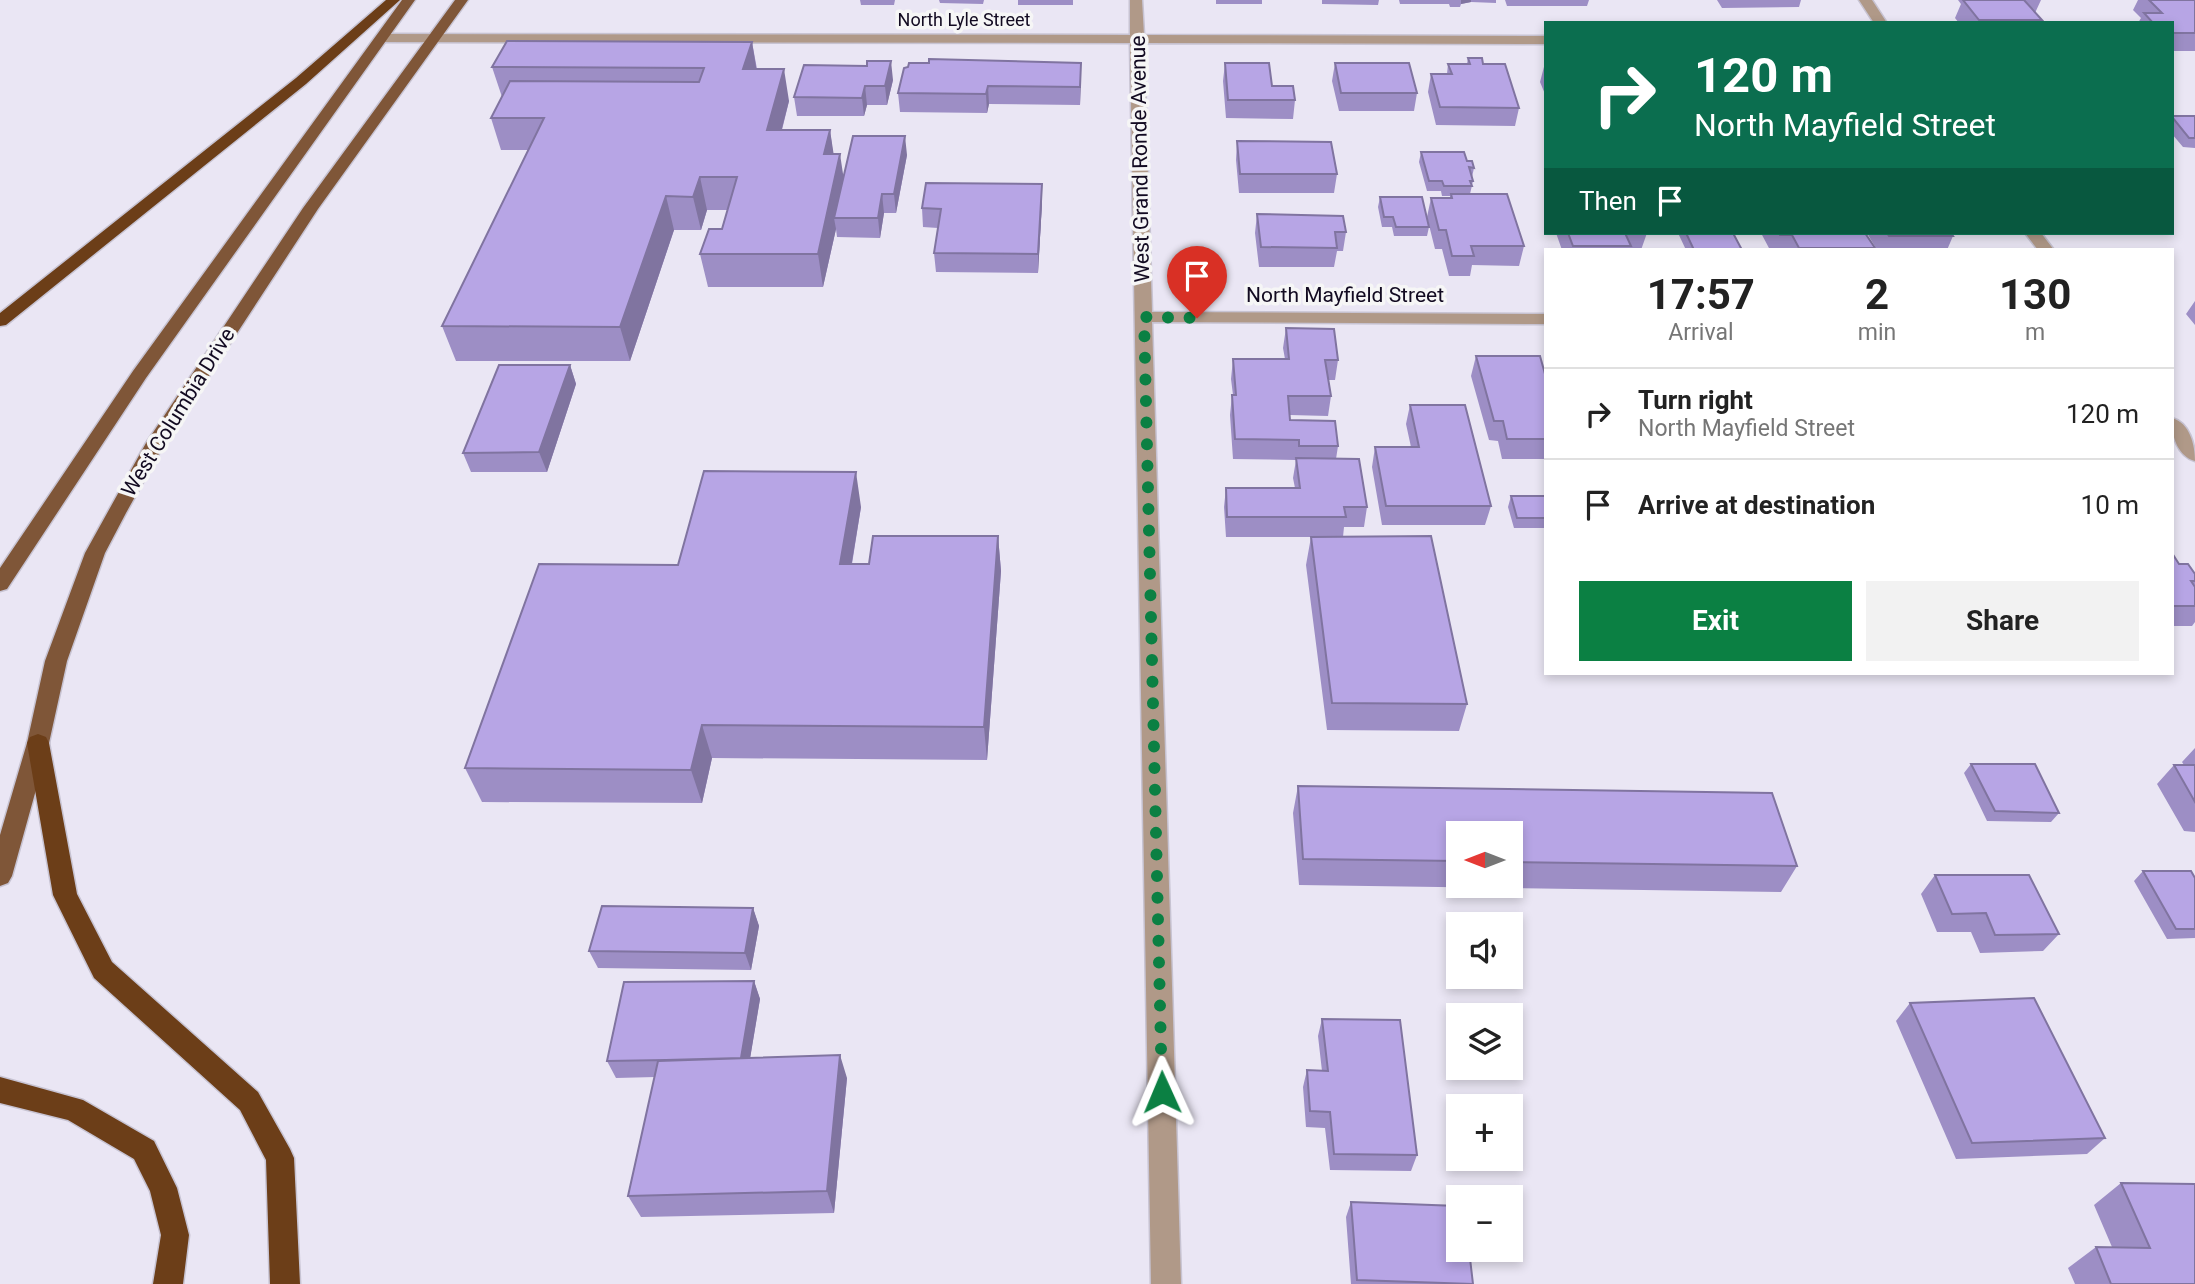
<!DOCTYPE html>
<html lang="en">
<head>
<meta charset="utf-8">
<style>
	:root { --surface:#fff; --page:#f2f2f2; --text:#222; --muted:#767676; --line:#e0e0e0; --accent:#0b8043 }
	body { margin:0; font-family:Roboto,sans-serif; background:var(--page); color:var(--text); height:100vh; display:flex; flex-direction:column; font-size:26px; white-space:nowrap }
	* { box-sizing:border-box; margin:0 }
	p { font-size:23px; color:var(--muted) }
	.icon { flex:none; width:38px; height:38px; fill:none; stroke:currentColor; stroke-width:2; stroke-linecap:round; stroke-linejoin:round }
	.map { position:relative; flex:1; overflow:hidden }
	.panel { position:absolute; left:1544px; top:248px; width:630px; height:427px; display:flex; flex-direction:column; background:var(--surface); border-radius:0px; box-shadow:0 4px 10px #0003 }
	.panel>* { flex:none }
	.guide { position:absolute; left:1544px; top:21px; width:630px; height:214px; border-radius:0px; box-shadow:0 4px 10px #0003; background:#0b6e4f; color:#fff; overflow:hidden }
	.needle { width:46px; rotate:270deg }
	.controls { position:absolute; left:1446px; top:821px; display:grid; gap:14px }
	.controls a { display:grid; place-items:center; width:77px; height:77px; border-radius:0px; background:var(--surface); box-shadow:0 4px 10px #0003; font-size:35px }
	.pin { position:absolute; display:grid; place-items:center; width:60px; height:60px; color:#fff; margin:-72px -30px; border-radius:50% 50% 50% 0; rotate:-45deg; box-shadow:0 0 7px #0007 }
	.pin .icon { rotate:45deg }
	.me { position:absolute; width:77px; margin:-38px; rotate:359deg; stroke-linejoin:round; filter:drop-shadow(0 0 5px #0008) }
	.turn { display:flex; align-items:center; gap:24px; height:147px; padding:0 35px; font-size:32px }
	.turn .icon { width:91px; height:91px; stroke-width:2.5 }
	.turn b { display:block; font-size:49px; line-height:60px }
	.then { display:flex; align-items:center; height:66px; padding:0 35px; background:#0003; gap:14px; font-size:26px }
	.eta { display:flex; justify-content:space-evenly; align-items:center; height:119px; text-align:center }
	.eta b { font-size:42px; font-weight:700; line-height:49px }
	.primary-button { display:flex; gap:14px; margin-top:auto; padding:14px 35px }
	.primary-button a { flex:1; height:80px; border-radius:0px; background:var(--accent); color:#fff; font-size:28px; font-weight:700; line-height:80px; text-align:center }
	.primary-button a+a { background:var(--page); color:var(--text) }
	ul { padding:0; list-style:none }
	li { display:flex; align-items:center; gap:21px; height:91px; padding:0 35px; border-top:2px solid var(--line) }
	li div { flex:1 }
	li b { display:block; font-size:26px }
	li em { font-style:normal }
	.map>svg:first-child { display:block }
</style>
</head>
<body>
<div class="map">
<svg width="2195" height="1284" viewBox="0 0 2195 1284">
	<rect width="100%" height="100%" fill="#eae6f4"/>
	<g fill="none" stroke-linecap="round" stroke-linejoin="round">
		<g stroke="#c7c3d2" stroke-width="3">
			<path id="minor" d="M 1130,0 L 1142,0 L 1144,35 L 1545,36 L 1545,44 L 1144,43 L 1152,312 L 1545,314 L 1545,324 L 1152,322 L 1181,1284 L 1151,1284 L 1130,43 L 382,42 L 375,38 L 382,34 L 1130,35 Z
				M 1859,0 L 1872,0 L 1887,23 L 1874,23 Z
				M 2025,233 L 2041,233 L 2054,250 L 2038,250 Z
				M 2172,418 C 2190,423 2195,445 2195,461 C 2177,456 2171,434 2172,418 Z"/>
		</g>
		<g stroke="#c7c3d2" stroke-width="3">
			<path id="major" d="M 402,0 L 415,0 L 146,378 L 7,589 L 0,591 L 0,568 L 133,371 Z
				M 455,0 L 468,0 L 318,209 L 162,448 L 126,513 L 105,553 L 67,661 L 49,743 L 12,876 L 8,883 L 0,886 L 0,835 L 27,743 L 45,661 L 85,553 L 146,443 L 303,208 Z"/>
		</g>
		<g stroke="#c7c3d2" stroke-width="3">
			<path id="highway" d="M 386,0 L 400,0 L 306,84 L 6,325 L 0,326 L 0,313 L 296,78 Z
				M 38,734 L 46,737 L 49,743 L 77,894 L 112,962 L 258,1092 L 290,1149 L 294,1158 L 300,1284 L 270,1284 L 266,1160 L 240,1110 L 94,978 L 53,895 L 27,743 L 30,737 Z
				M 0,1077 L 83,1100 L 154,1141 L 177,1188 L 189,1235 L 183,1284 L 153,1284 L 161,1235 L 150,1191 L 134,1159 L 68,1120 L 0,1103 Z"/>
		</g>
		<use href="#minor" fill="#b09988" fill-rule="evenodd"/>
		<use href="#major" fill="#7f5638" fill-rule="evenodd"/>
		<use href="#highway" fill="#6c3e18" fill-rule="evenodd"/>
	</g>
	<path fill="#9d8ec5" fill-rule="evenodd" d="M 860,0 L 895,0 L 894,5 L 861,5 Z
		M 939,0 L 984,0 L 983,4 L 940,3 Z
		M 1018,0 L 1073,0 L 1073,5 L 1018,5 Z
		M 1216,0 L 1262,0 L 1262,4 L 1216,4 Z
		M 1322,0 L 1379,0 L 1378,5 L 1322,4 Z
		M 1399,0 L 1496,0 L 1496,3 L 1471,2 L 1461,4 L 1460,7 L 1450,7 L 1449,4 L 1400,4 Z
		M 1505,0 L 1589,0 L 1587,6 L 1507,6 Z
		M 1717,0 L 1801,0 L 1799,7 L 1722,8 Z
		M 1958,0 L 2041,0 L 2035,13 L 2042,20 L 2040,23 L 1959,23 L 1955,18 L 1961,4 Z
		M 2138,0 L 2195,0 L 2195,51 L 2172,51 L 2172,23 L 2138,23 L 2141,18 L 2133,10 Z
		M 752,42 L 757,69 L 789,101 L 782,130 L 830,130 L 833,154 L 844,178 L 907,155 L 896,213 L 884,213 L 880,238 L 837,237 L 836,229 L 823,287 L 708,287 L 700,254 L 722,229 L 728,210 L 707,210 L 701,230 L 674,230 L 630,361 L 456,361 L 442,326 L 528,150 L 501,150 L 491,118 L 502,97 L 492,67 Z
		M 1468,58 L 1483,64 L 1519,108 L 1515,126 L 1436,125 L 1428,92 L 1431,74 L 1447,74 L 1448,64 L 1467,64 Z
		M 1081,63 L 1080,105 L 989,104 L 987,113 L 900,112 L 898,93 Z
		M 1225,63 L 1272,86 L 1295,100 L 1293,119 L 1226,118 L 1223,81 Z
		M 1335,63 L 1417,93 L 1414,111 L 1339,111 L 1332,81 Z
		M 1545,63 L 1545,94 L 1540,82 Z
		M 893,80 L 887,105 L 867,105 L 864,116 L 797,116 L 794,97 Z
		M 2172,116 L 2195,116 L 2195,148 L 2183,147 L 2172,134 Z
		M 1237,141 L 1337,174 L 1334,193 L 1239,193 L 1236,160 Z
		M 1421,152 L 1467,161 L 1474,168 L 1472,177 L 1473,181 L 1470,194 L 1524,246 L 1519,266 L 1472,265 L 1470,276 L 1449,276 L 1442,249 L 1435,249 L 1427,217 L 1431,198 L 1450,198 L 1450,196 L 1442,196 L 1441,191 L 1427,191 L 1419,162 Z
		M 1380,197 L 1429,227 L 1427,236 L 1394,236 L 1392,227 L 1382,227 L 1378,207 Z
		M 1042,203 L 1038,273 L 936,272 L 934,253 L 938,228 L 923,227 L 922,208 Z
		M 1257,214 L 1346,232 L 1343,251 L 1337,251 L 1334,267 L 1259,267 L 1255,233 Z
		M 1556,233 L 1647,233 L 1641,250 L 1562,250 Z
		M 1678,233 L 1733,233 L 1742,250 L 1686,250 Z
		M 1761,233 L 1865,233 L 1875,248 L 1874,250 L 1770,250 Z
		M 1867,233 L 1951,233 L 1953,236 L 1947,250 L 1877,250 Z
		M 2195,301 L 2195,325 L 2186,314 Z
		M 1286,328 L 1338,360 L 1335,380 L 1328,380 L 1331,396 L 1328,416 L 1290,415 L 1290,420 L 1338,446 L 1336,459 L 1367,507 L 1364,527 L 1344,527 L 1343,537 L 1226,537 L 1224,507 L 1226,488 L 1295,488 L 1293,478 L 1296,460 L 1233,459 L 1230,415 L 1232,395 L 1233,395 L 1231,379 L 1233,359 L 1285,359 L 1283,348 Z
		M 1476,356 L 1545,374 L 1545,459 L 1502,459 L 1498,441 L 1489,440 L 1471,376 Z
		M 570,365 L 576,384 L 547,472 L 471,472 L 463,453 Z
		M 1410,405 L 1491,506 L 1485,525 L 1382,525 L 1372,467 L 1375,447 L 1411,447 L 1406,424 Z
		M 1511,496 L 1545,496 L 1545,528 L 1514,528 L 1508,507 Z
		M 861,507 L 852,564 L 869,564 L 998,536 L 1001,571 L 987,760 L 712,758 L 702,803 L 482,802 L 465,768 L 678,565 Z
		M 1311,537 L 1467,704 L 1459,731 L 1327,730 L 1306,565 Z
		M 2172,553 L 2179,564 L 2195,574 L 2195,622 L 2192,626 L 2172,626 Z
		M 2195,748 L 2195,832 L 2184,831 L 2157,784 L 2174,765 L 2184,765 L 2182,762 Z
		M 1971,764 L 2059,813 L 2051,822 L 1987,821 L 1964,773 Z
		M 1298,786 L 1797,866 L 1781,892 L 1299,885 L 1293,813 ZM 1458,833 L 1510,833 L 1510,886 L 1458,886 Z
		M 2143,871 L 2195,878 L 2195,938 L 2167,939 L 2134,881 Z
		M 1935,875 L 2059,934 L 2043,951 L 1980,953 L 1971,932 L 1937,932 L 1921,894 Z
		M 753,908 L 759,926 L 751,970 L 598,968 L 589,951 Z
		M 754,981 L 760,999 L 750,1058 L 847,1078 L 834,1213 L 641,1217 L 628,1196 L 655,1077 L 616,1078 L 607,1061 Z
		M 1910,1003 L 2105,1138 L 2087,1154 L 1956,1159 L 1896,1021 Z
		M 1322,1019 L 1417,1155 L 1411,1171 L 1330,1170 L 1325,1128 L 1306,1127 L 1303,1087 L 1307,1070 L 1322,1071 L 1318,1036 Z
		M 2121,1183 L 2195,1284 L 2075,1284 L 2068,1268 L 2096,1247 L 2112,1247 L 2094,1205 Z
		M 1351,1202 L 1473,1284 L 1351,1284 L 1346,1217 Z"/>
	<path fill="#8074a0" d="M 1461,0 L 1471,0 L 1471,2 L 1461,4 Z
		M 752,42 L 757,73 L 743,69 Z
		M 891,61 L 893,80 L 887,105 L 885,86 Z
		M 1081,63 L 1081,81 L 1080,105 L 1080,87 Z
		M 784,69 L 789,101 L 773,163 L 767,130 Z
		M 865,86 L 867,105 L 864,116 L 862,98 Z
		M 988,86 L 989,104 L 987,113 L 986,94 Z
		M 830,130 L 835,163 L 824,154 Z
		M 905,136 L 907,155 L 896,213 L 894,194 Z
		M 840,154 L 845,187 L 834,218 L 836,229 L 823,287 L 818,254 Z
		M 700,177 L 707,210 L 701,230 L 693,197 Z
		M 1042,184 L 1042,203 L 1038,273 L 1038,254 Z
		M 882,194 L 884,213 L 880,238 L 878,218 Z
		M 666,196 L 674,230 L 630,361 L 620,327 Z
		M 570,365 L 576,384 L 547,472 L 539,452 Z
		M 856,472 L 861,507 L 846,598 L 840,564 Z
		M 998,536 L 1001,571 L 987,760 L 984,727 Z
		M 702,725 L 712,758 L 702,803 L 691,770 Z
		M 753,908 L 759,926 L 751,970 L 745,953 Z
		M 754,981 L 760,999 L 747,1077 L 740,1060 Z
		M 840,1055 L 847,1078 L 834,1213 L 827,1191 Z"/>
	<path fill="#b7a5e5" stroke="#8074a0" stroke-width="2" d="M 1963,0 L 2024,0 L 2042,20 L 1979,20 Z
		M 2149,0 L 2195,0 L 2195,33 L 2172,33 L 2172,23 L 2153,23 L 2144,13 L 2162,13 Z
		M 507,41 L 752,42 L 743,69 L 784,69 L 767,130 L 830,130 L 824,154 L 840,154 L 818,254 L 700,254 L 709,229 L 722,229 L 737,177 L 700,177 L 693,197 L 666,196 L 620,327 L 442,326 L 544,118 L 491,118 L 510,81 L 699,82 L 704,68 L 492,67 Z
		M 1468,58 L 1482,58 L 1483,64 L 1505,64 L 1519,108 L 1440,107 L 1431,74 L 1452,74 L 1448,64 L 1470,64 Z
		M 929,59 L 1081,63 L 1080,87 L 988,86 L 986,94 L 898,93 L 904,68 L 908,67 L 909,63 L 929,63 Z
		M 867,61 L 891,61 L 885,86 L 865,86 L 862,98 L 794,97 L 804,65 L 867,66 Z
		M 1225,63 L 1269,63 L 1272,86 L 1293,86 L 1295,100 L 1228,100 Z
		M 1335,63 L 1409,63 L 1417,93 L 1341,93 Z
		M 2172,116 L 2195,116 L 2195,138 L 2189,138 L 2172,117 Z
		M 853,136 L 905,136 L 894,194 L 882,194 L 878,218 L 834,218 Z
		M 1237,141 L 1331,142 L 1337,174 L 1240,174 Z
		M 1421,152 L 1464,152 L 1467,161 L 1472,161 L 1474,168 L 1469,167 L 1473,181 L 1470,181 L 1472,186 L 1444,186 L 1442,181 L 1429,181 Z
		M 926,183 L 1042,184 L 1038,254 L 934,253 L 941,209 L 922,208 Z
		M 1451,194 L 1507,194 L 1524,246 L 1471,246 L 1474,256 L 1452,256 L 1446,230 L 1439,230 L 1431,198 L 1452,198 Z
		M 1380,197 L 1422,197 L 1429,227 L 1396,227 L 1393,217 L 1384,217 Z
		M 1257,214 L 1343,216 L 1346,232 L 1335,232 L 1337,248 L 1261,247 Z
		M 1568,233 L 1625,233 L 1631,246 L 1573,246 Z
		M 1686,233 L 1733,233 L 1742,250 L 1694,250 Z
		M 1779,233 L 1865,233 L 1875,248 L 1799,248 L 1792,235 L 1780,235 Z
		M 1887,233 L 1951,233 L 1953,236 L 1889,236 Z
		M 1286,328 L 1334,329 L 1338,360 L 1325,360 L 1331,396 L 1288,396 L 1290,420 L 1335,421 L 1338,446 L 1299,446 L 1299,440 L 1235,439 L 1232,395 L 1236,395 L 1233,359 L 1289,359 Z
		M 1476,356 L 1540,356 L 1545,374 L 1545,439 L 1507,439 L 1503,421 L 1494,421 Z
		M 499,365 L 570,365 L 539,452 L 463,453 Z
		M 1410,405 L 1465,405 L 1491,506 L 1386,506 L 1375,447 L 1419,447 Z
		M 1296,458 L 1359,459 L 1367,507 L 1344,507 L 1346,517 L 1227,517 L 1226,488 L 1300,488 Z
		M 704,471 L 856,472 L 840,564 L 869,564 L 873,536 L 998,536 L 984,727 L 702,725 L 691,770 L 465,768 L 539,564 L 678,565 Z
		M 1511,496 L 1545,496 L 1545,518 L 1517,518 Z
		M 1431,536 L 1467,704 L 1332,703 L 1311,537 Z
		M 2172,553 L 2179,564 L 2188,564 L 2195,574 L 2195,581 L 2191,581 L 2195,587 L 2195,606 L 2172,606 Z
		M 1971,764 L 2035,764 L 2059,813 L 1995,811 Z
		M 2174,765 L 2195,765 L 2195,802 Z
		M 1298,786 L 1772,793 L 1797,866 L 1510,862 L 1510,833 L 1458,833 L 1458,861 L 1303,859 Z
		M 2143,871 L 2191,871 L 2195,878 L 2195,929 L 2176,929 Z
		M 1935,875 L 2029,875 L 2059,934 L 1995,935 L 1986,913 L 1952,914 Z
		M 602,906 L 753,908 L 745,953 L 589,951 Z
		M 754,981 L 741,1058 L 666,1060 L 607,1061 L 624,982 Z
		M 2034,998 L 2105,1138 L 1972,1143 L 1910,1003 Z
		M 1322,1019 L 1400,1020 L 1417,1155 L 1334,1154 L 1330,1112 L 1310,1111 L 1307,1070 L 1328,1071 Z
		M 840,1055 L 827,1191 L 628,1196 L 658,1061 Z
		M 2121,1183 L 2195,1184 L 2195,1284 L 2111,1284 L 2096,1247 L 2150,1248 Z
		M 1351,1202 L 1458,1206 L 1458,1250 L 1469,1250 L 1473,1284 L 1357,1280 Z"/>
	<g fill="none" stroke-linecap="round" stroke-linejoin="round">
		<path stroke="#0b8043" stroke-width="12" stroke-dasharray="0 21.6" d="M 1162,1092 L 1144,317 L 1197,318"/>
	</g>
	<g text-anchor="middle" stroke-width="7" stroke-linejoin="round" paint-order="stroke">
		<g font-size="18" fill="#120a21" stroke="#f6f6f6">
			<text x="964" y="26">North Lyle Street</text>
		</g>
		<g font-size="21" fill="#120a21" stroke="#f6f6f6">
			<text transform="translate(1140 159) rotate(-91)" y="7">West Grand Ronde Avenue</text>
			<text x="1345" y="302">North Mayfield Street</text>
			<text transform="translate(178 412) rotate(-58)" y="7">West Columbia Drive</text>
		</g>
	</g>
</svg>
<div class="controls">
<a><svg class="needle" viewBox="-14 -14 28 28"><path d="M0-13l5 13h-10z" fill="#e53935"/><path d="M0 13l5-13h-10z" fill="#767676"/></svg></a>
<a><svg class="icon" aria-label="sound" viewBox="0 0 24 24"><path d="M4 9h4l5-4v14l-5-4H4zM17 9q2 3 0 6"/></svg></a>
<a><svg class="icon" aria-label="layers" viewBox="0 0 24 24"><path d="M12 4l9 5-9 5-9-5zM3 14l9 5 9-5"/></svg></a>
<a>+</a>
<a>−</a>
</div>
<div class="pin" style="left:1197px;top:318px;background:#d93025"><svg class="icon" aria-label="arrive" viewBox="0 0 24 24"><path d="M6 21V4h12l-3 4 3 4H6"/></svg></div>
<svg class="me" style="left:1162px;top:1092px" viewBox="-20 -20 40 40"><path d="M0-17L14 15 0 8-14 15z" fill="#0b8043" stroke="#fff" stroke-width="4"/></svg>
<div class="guide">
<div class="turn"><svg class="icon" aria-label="right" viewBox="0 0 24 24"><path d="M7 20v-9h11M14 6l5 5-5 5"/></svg><div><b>120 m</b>North Mayfield Street</div></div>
<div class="then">Then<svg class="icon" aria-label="arrive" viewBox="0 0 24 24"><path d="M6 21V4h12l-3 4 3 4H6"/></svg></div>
</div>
<section class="panel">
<div class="eta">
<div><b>17:57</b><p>Arrival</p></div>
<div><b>2</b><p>min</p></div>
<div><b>130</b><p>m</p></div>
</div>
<ul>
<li><svg class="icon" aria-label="right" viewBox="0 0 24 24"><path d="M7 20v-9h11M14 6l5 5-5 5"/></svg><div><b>Turn right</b><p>North Mayfield Street</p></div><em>120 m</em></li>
<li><svg class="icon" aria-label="arrive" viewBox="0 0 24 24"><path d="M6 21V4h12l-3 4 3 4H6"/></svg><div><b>Arrive at destination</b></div><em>10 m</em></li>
</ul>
<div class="primary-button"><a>Exit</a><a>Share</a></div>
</section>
</div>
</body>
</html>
